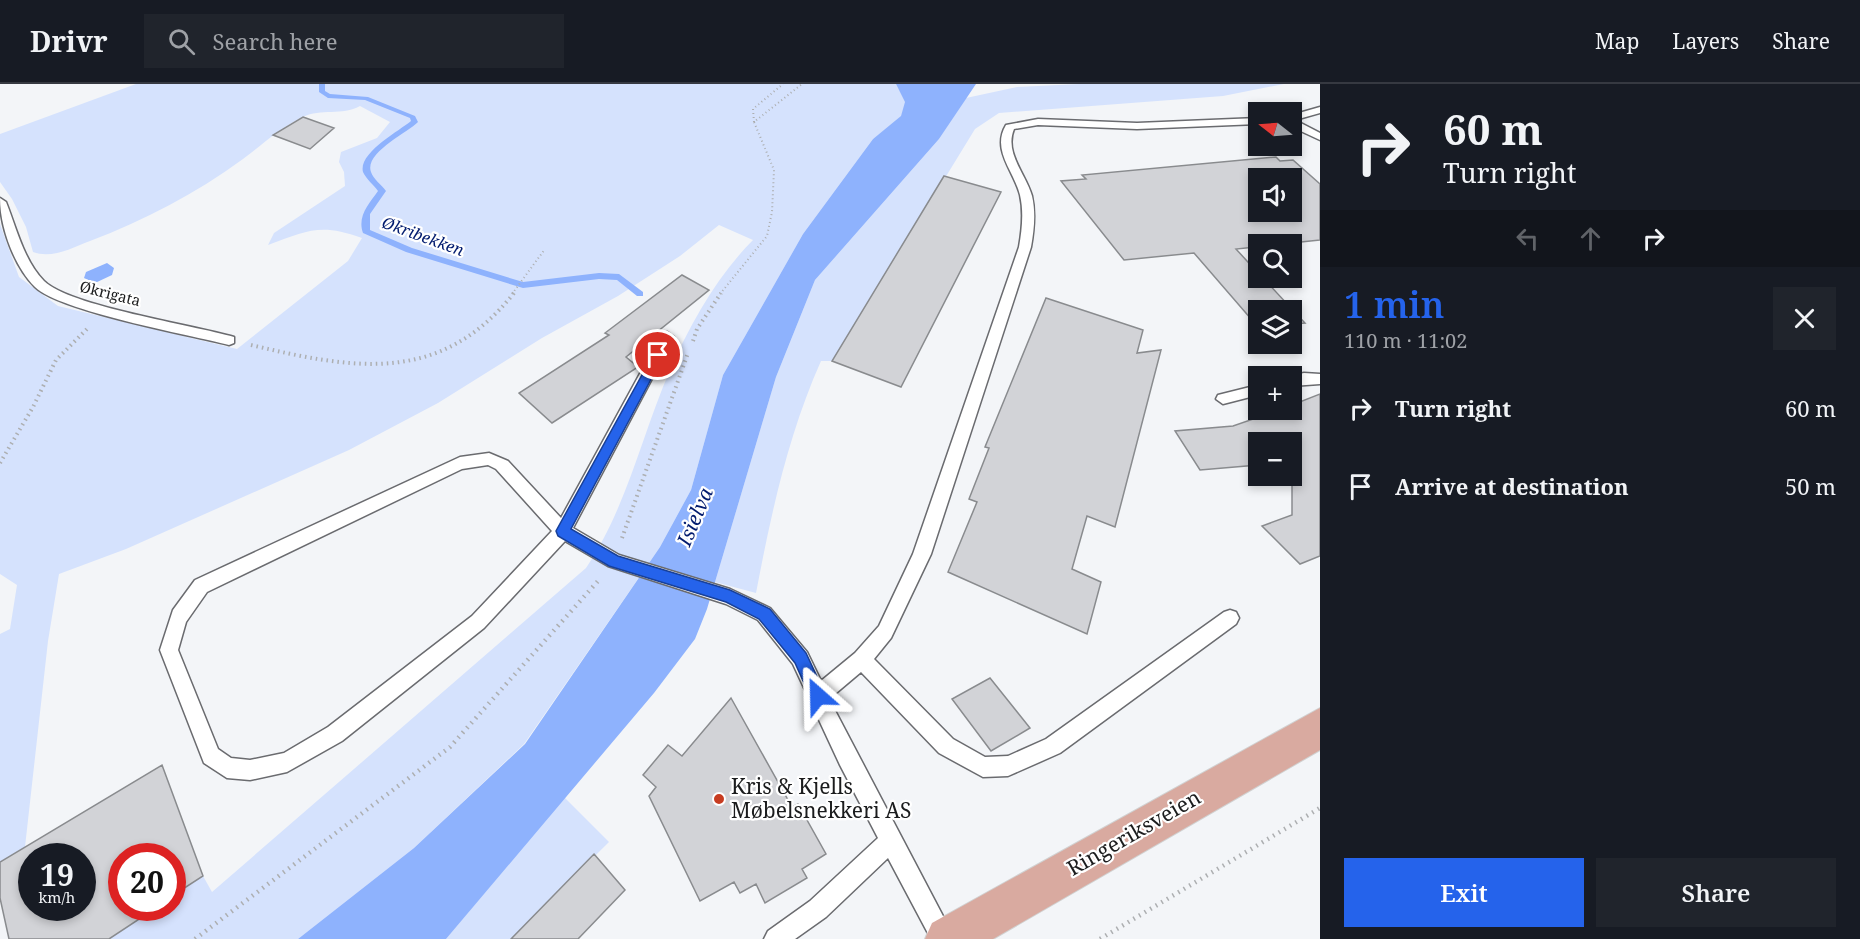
<!DOCTYPE html>
<html lang="en">
<head>
<meta charset="utf-8">
<style>
	:root { --surface:#171b24; --page:#20242c; --text:#f1f3f6; --muted:#9ea1a6; --line:#363941; --accent:#2563eb }
	body { margin:0; font-family:"Noto Serif",serif; background:var(--page); color:var(--text); height:100vh; display:flex; flex-direction:column; font-size:22px; white-space:nowrap }
	* { box-sizing:border-box; margin:0 }
	p { font-size:20px; color:var(--muted) }
	.icon { flex:none; width:33px; height:33px; fill:none; stroke:currentColor; stroke-width:2; stroke-linecap:round; stroke-linejoin:round }
	.map { position:relative; flex:1; overflow:hidden }
	.sheet { display:flex; flex-direction:column; background:var(--surface); width:540px }
	.sheet>* { flex:none }
	.hud { background:#171b24; color:var(--text); overflow:hidden }
	.needle { width:39px; rotate:287deg }
	.controls { position:absolute; left:1248px; top:18px; display:grid; gap:12px }
	.controls a { display:grid; place-items:center; width:54px; height:54px; border-radius:0px; background:var(--surface); box-shadow:0 3px 9px #0003; font-size:30px }
	.speed { position:absolute; left:18px; top:759px; display:flex; gap:12px; font-size:30px; font-weight:700; text-align:center }
	.speed>* { display:grid; place-content:center; width:78px; height:78px; border-radius:50%; background:var(--surface); box-shadow:0 3px 9px #0003; line-height:1 }
	.speed small { font-size:15px; font-weight:400 }
	.speed .limit { border:9px solid #d22; background:#fff; color:#111 }
	.pin { position:absolute; display:grid; place-items:center; width:51px; height:51px; color:#fff; margin:-26px; border:3px solid #fff; border-radius:50%; box-shadow:0 2px 6px #0007 }
	.me { position:absolute; width:66px; margin:-33px; rotate:335deg; stroke-linejoin:round; filter:drop-shadow(0 0 4px #0008) }
	.turn { display:flex; align-items:center; gap:21px; height:126px; padding:0 24px; font-size:27px }
	.turn .icon { width:78px; height:78px; stroke-width:2.5 }
	.turn b { display:block; font-size:42px; line-height:51px }
	.lanes { display:flex; align-items:center; height:57px; padding:0 24px; background:#0003; justify-content:center; gap:30px; direction:ltr }
	.lanes .off { opacity:.35 }
	.round { display:grid; place-items:center; flex:none; width:63px; height:63px; border-radius:0px; background:var(--page) }
	.head { display:flex; align-items:center; justify-content:space-between; height:102px; padding:0 24px }
	h1 { font-size:36px; font-weight:600; line-height:45px; color:var(--accent) }
	.button { display:flex; gap:12px; margin-top:auto; padding:12px 24px }
	.button a { flex:1; height:69px; border-radius:0px; background:var(--accent); color:#fff; font-size:24px; font-weight:600; line-height:69px; text-align:center }
	.button a+a { background:var(--page); color:var(--text) }
	ul { padding:0; list-style:none }
	li { display:flex; align-items:center; gap:18px; height:78px; padding:0 24px }
	li div { flex:1 }
	li b { display:block; font-size:22px }
	li em { font-style:normal }
	header { display:flex; align-items:center; gap:36px; box-sizing:border-box; height:84px; padding:0 30px; background:var(--surface); border-bottom:2px solid var(--line) }
	header strong { font-size:28px }
	nav { display:flex; gap:33px; margin-inline-start:auto; font-size:21px }
	.search { width:420px; height:54px; background:var(--page); display:flex; align-items:center; gap:15px; box-sizing:border-box; padding:0 21px; border-radius:0px; color:var(--muted); font-size:22px }
	main { display:flex; flex:1; min-height:0 }
	.map>svg:first-child { display:block }
</style>
</head>
<body>
<header>
<strong>Drivr</strong>
<div class="search"><svg class="icon" aria-label="search" viewBox="0 0 24 24"><circle cx="10" cy="10" r="6"/><path d="M15 15l6 6"/></svg>Search here</div>
<nav><a>Map</a><a>Layers</a><a>Share</a></nav>
</header>
<main>
<div class="map">
<svg width="1320" height="855" viewBox="0 0 1320 855">
	<rect width="100%" height="100%" fill="#f3f5f8"/>
	<path fill="#d5e2fd" d="M 136,0 L 896,0 L 906,18 L 901,33 L 873,55 L 803,150 L 723,291 L 691,406 L 660,463 L 524,660 L 414,764 L 298,855 L 109,855 L 156,824 L 172,824 L 173,812 L 203,792 L 212,808 L 586,484 C 627,423 641,353 670,286 C 690,240 718,191 753,156 L 719,141 L 680,172 L 618,212 L 542,254 L 438,319 L 349,366 L 126,465 L 59,490 L 48,557 L 25,763 L 0,778 L 0,550 L 10,545 L 17,501 L 0,490 L 0,140 L 19,193 L 58,222 L 237,265 L 348,177 L 362,154 C 321,139 308,146 268,161 L 274,149 L 345,102 L 344,88 L 339,78 L 341,68 L 377,54 L 390,38 L 360,22 C 342,32 321,24 303,33 C 280,44 263,60 243,75 C 195,110 145,136 90,157 C 72,164 52,175 33,168 L 26,143 L 12,115 L 0,98 L 0,50 Z
		M 1079,0 L 1284,0 L 1223,12 L 999,29 L 975,45 L 833,277 L 821,277 C 788,351 771,430 756,509 L 715,498 L 776,293 L 815,196 L 939,55 L 966,14 L 1017,3 Z
		M 564,713 L 609,758 L 511,855 L 446,855 Z"/>
	<path fill="#8eb2fd" d="M 896,0 L 976,0 L 939,55 L 815,196 L 776,293 L 707,525 L 695,555 L 654,609 L 446,855 L 298,855 L 414,764 L 525,660 L 660,463 L 691,406 L 723,291 L 803,150 L 873,55 L 901,32 L 905,18 Z
		M 107,179 L 114,184 L 112,191 L 95,199 L 84,194 L 86,188 Z"/>
	<g fill="none" stroke-linecap="round" stroke-linejoin="round">
		<path fill="#8eb2fd" fill-rule="evenodd" d="M 319,0 L 325,0 L 325,7 L 330,10 L 368,13 L 415,32 L 418,38 C 407,49 364,69 371,88 C 373,95 382,101 386,107 L 370,130 L 370,146 L 412,164 L 523,198 L 599,189 L 619,190 L 643,208 L 643,212 L 637,212 L 617,196 L 599,195 L 523,204 L 406,168 L 363,149 C 357,132 369,120 378,107 C 374,101 366,95 363,88 C 358,69 399,47 411,37 L 410,34 L 365,16 L 328,14 L 319,8 Z"/>
	</g>
	<path fill="#d2d3d7" stroke="#898b8e" stroke-width="1.5" fill-rule="evenodd" d="M 303,33 L 334,44 L 310,65 L 273,51 Z
		M 1276,73 L 1280,77 L 1293,76 L 1320,100 L 1320,156 L 1236,165 L 1258,189 L 1258,194 L 1263,194 L 1305,239 L 1292,240 L 1292,226 L 1258,226 L 1258,243 L 1194,169 L 1124,176 L 1061,97 L 1086,95 L 1082,91 ZM 1258,94 L 1292,94 L 1292,128 L 1258,128 Z
		M 944,92 L 1001,108 L 901,303 L 832,277 Z
		M 682,191 L 709,206 L 626,273 L 638,283 L 552,339 L 519,309 L 609,251 L 605,249 Z
		M 1046,214 L 1143,246 L 1137,269 L 1161,266 L 1115,443 L 1087,432 L 1072,485 L 1101,498 L 1087,550 L 948,488 L 977,418 L 969,415 L 989,364 L 985,363 Z
		M 1320,310 L 1320,472 L 1300,480 L 1262,442 L 1292,431 L 1292,358 L 1258,358 L 1258,381 L 1200,386 L 1175,347 L 1233,342 L 1279,326 L 1292,326 L 1292,321 Z
		M 990,594 L 1030,644 L 991,667 L 952,615 Z
		M 731,614 L 792,723 L 798,720 L 826,770 L 802,785 L 807,794 L 765,819 L 756,800 L 740,809 L 734,798 L 700,817 L 649,712 L 656,703 L 643,691 L 668,661 L 682,672 Z
		M 162,681 L 203,792 L 172,812 L 172,772 L 122,772 L 122,824 L 156,824 L 109,855 L 9,855 L 0,814 L 0,778 ZM 32,772 L 82,772 L 82,824 L 32,824 Z
		M 594,770 L 625,806 L 578,855 L 511,855 Z"/>
	<g fill="none" stroke-linecap="round" stroke-linejoin="round">
		<g stroke="#6a6b6f" stroke-width="3">
			<path id="lane" d="M 1320,23 L 1320,29 L 1295,36 L 1320,49 L 1320,56 L 1292,43 L 1292,31 Z
				M 1258,34 L 1258,40 L 1137,45 L 1038,41 L 1014,45 C 1004,69 1026,90 1032,112 C 1036,129 1034,146 1031,163 L 931,470 L 891,554 L 874,575 L 953,655 L 985,673 L 1008,672 L 1046,655 L 1224,528 L 1230,526 L 1236,528 L 1239,534 L 1236,540 L 1060,669 L 1008,692 L 983,693 L 939,669 L 861,588 L 829,615 L 955,855 L 931,855 L 888,774 L 826,833 L 795,855 L 764,855 L 768,847 L 810,817 L 878,754 L 840,681 L 793,580 L 758,536 L 726,520 L 608,482 L 565,457 L 484,544 L 342,657 L 287,688 L 250,696 L 227,694 L 204,679 L 160,566 L 173,526 L 195,496 L 460,373 L 489,369 L 508,377 L 561,434 L 660,253 L 667,248 L 674,253 L 573,444 L 619,471 L 730,505 L 770,524 L 807,568 L 821,597 L 855,569 L 879,542 L 913,470 L 1019,163 C 1022,146 1024,128 1020,111 C 1014,87 991,66 1006,41 L 1038,35 L 1137,39 ZM 488,381 L 496,385 L 552,447 L 472,532 L 328,643 L 284,669 L 250,676 L 231,674 L 218,665 L 178,566 L 186,538 L 207,508 L 462,385 Z
				M 0,114 L 6,118 C 16,143 24,177 44,197 C 69,222 193,241 234,253 L 234,259 L 229,261 C 190,251 59,227 35,203 C 14,182 0,143 0,114 Z
				M 1304,289 L 1320,290 L 1320,300 L 1292,302 L 1289,292 Z
				M 1258,301 L 1258,311 L 1223,320 L 1216,315 L 1218,311 Z"/>
		</g>
		<g stroke="#d1d2d2" stroke-width="2">
			<path id="primary" d="M 1320,624 L 1320,666 L 993,855 L 925,855 L 932,839 Z"/>
		</g>
		<path stroke="#adafb1" stroke-width="2" stroke-dasharray="1 3" stroke-linecap="butt" d="M 754,38 L 753,25 L 783,0
			M 512,210 L 545,165
			M 720,210 L 767,152 L 772,128 L 774,86 L 754,38 L 802,0"/>
		<path stroke="#adafb1" stroke-width="4" stroke-dasharray="1.5 4" stroke-linecap="butt" d="M 693,257 L 697,245 L 721,209
			M 251,261 C 353,285 440,302 514,209
			M 0,379 L 33,323 L 56,276 L 87,245
			M 622,454 L 688,269"/>
		<path stroke="#adafb1" stroke-width="4.5" stroke-dasharray="1.5 5" stroke-linecap="butt" d="M 195,855 L 450,663 L 598,497
			M 1100,855 L 1320,724"/>
		<use href="#lane" fill="#fff" fill-rule="evenodd"/>
		<use href="#primary" fill="#d9aaa0" fill-rule="evenodd"/>
	</g>
	<path fill="#2563eb" stroke="#184099" stroke-width="1.5" d="M 658,266 L 664,271 L 571,445 L 618,472 L 730,506 L 770,525 L 806,569 L 826,612 L 824,617 L 818,619 L 812,617 L 795,579 L 759,535 L 726,518 L 609,482 L 558,452 L 556,447 L 653,271 Z"/>
	<circle fill="#c73c21" stroke="#fff" stroke-width="2" cx="719" cy="715" r="6"/>
	<g text-anchor="middle" stroke-width="4.5" stroke-linejoin="round" paint-order="stroke">
		<g font-size="15" fill="#1b1c1d" stroke="#fff">
			<text transform="translate(110 210) rotate(14)" y="5">Økrigata</text>
		</g>
		<g font-size="16" font-style="italic" fill="#031c6f" stroke="#fff">
			<text transform="translate(423 152) rotate(20)" y="6">Økribekken</text>
		</g>
		<g font-size="20" font-style="italic" fill="#031c6f" stroke="#fff">
			<text transform="translate(695 433) rotate(-67)" y="7">Isielva</text>
		</g>
		<g font-size="21" fill="#1b1c1d" stroke="#fff" text-anchor="start">
			<text x="731" y="710">Kris &amp; Kjells<tspan x="731" dy="24">Møbelsnekkeri AS</tspan></text>
		</g>
		<g font-size="21" fill="#1b1c1d" stroke="#fff">
			<text transform="translate(1134 749) rotate(-30)" y="7">Ringeriksveien</text>
		</g>
	</g>
</svg>
<div class="controls">
<a><svg class="needle" viewBox="-14 -14 28 28"><path d="M0-13l5 13h-10z" fill="#e53935"/><path d="M0 13l5-13h-10z" fill="#9ea1a6"/></svg></a>
<a><svg class="icon" aria-label="sound" viewBox="0 0 24 24"><path d="M4 9h4l5-4v14l-5-4H4zM17 9q2 3 0 6"/></svg></a>
<a><svg class="icon" aria-label="search" viewBox="0 0 24 24"><circle cx="10" cy="10" r="6"/><path d="M15 15l6 6"/></svg></a>
<a><svg class="icon" aria-label="layers" viewBox="0 0 24 24"><path d="M12 4l9 5-9 5-9-5zM3 14l9 5 9-5"/></svg></a>
<a>+</a>
<a>−</a>
</div>
<div class="speed"><div>19<small>km/h</small></div><div class="limit">20</div></div>
<div class="pin" style="left:658px;top:271px;background:#d93025"><svg class="icon" aria-label="arrive" viewBox="0 0 24 24"><path d="M6 21V4h12l-3 4 3 4H6"/></svg></div>
<svg class="me" style="left:818px;top:612px" viewBox="-20 -20 40 40"><path d="M0-17L14 15 0 8-14 15z" fill="#2563eb" stroke="#fff" stroke-width="4"/></svg>
</div>
<section class="sheet">
<div class="hud">
<div class="turn"><svg class="icon" aria-label="right" viewBox="0 0 24 24"><path d="M7 20v-9h11M14 6l5 5-5 5"/></svg><div><b>60 m</b>Turn right</div></div>
<div class="lanes"><svg class="icon off" aria-label="left" viewBox="0 0 24 24"><path d="M17 20v-9H6M10 6l-5 5 5 5"/></svg><svg class="icon off" aria-label="ahead" viewBox="0 0 24 24"><path d="M12 20V5M6 11l6-6 6 6"/></svg><svg class="icon" aria-label="right" viewBox="0 0 24 24"><path d="M7 20v-9h11M14 6l5 5-5 5"/></svg></div>
</div>
<div class="head"><div><h1>1 min</h1><p>110 m · 11:02</p></div><a class="round"><svg class="icon" aria-label="close" viewBox="0 0 24 24"><path d="M6 6l12 12M18 6L6 18"/></svg></a></div>
<ul>
<li><svg class="icon" aria-label="right" viewBox="0 0 24 24"><path d="M7 20v-9h11M14 6l5 5-5 5"/></svg><div><b>Turn right</b></div><em>60 m</em></li>
<li><svg class="icon" aria-label="arrive" viewBox="0 0 24 24"><path d="M6 21V4h12l-3 4 3 4H6"/></svg><div><b>Arrive at destination</b></div><em>50 m</em></li>
</ul>
<div class="button"><a>Exit</a><a>Share</a></div>
</section>
</main>
</body>
</html>
